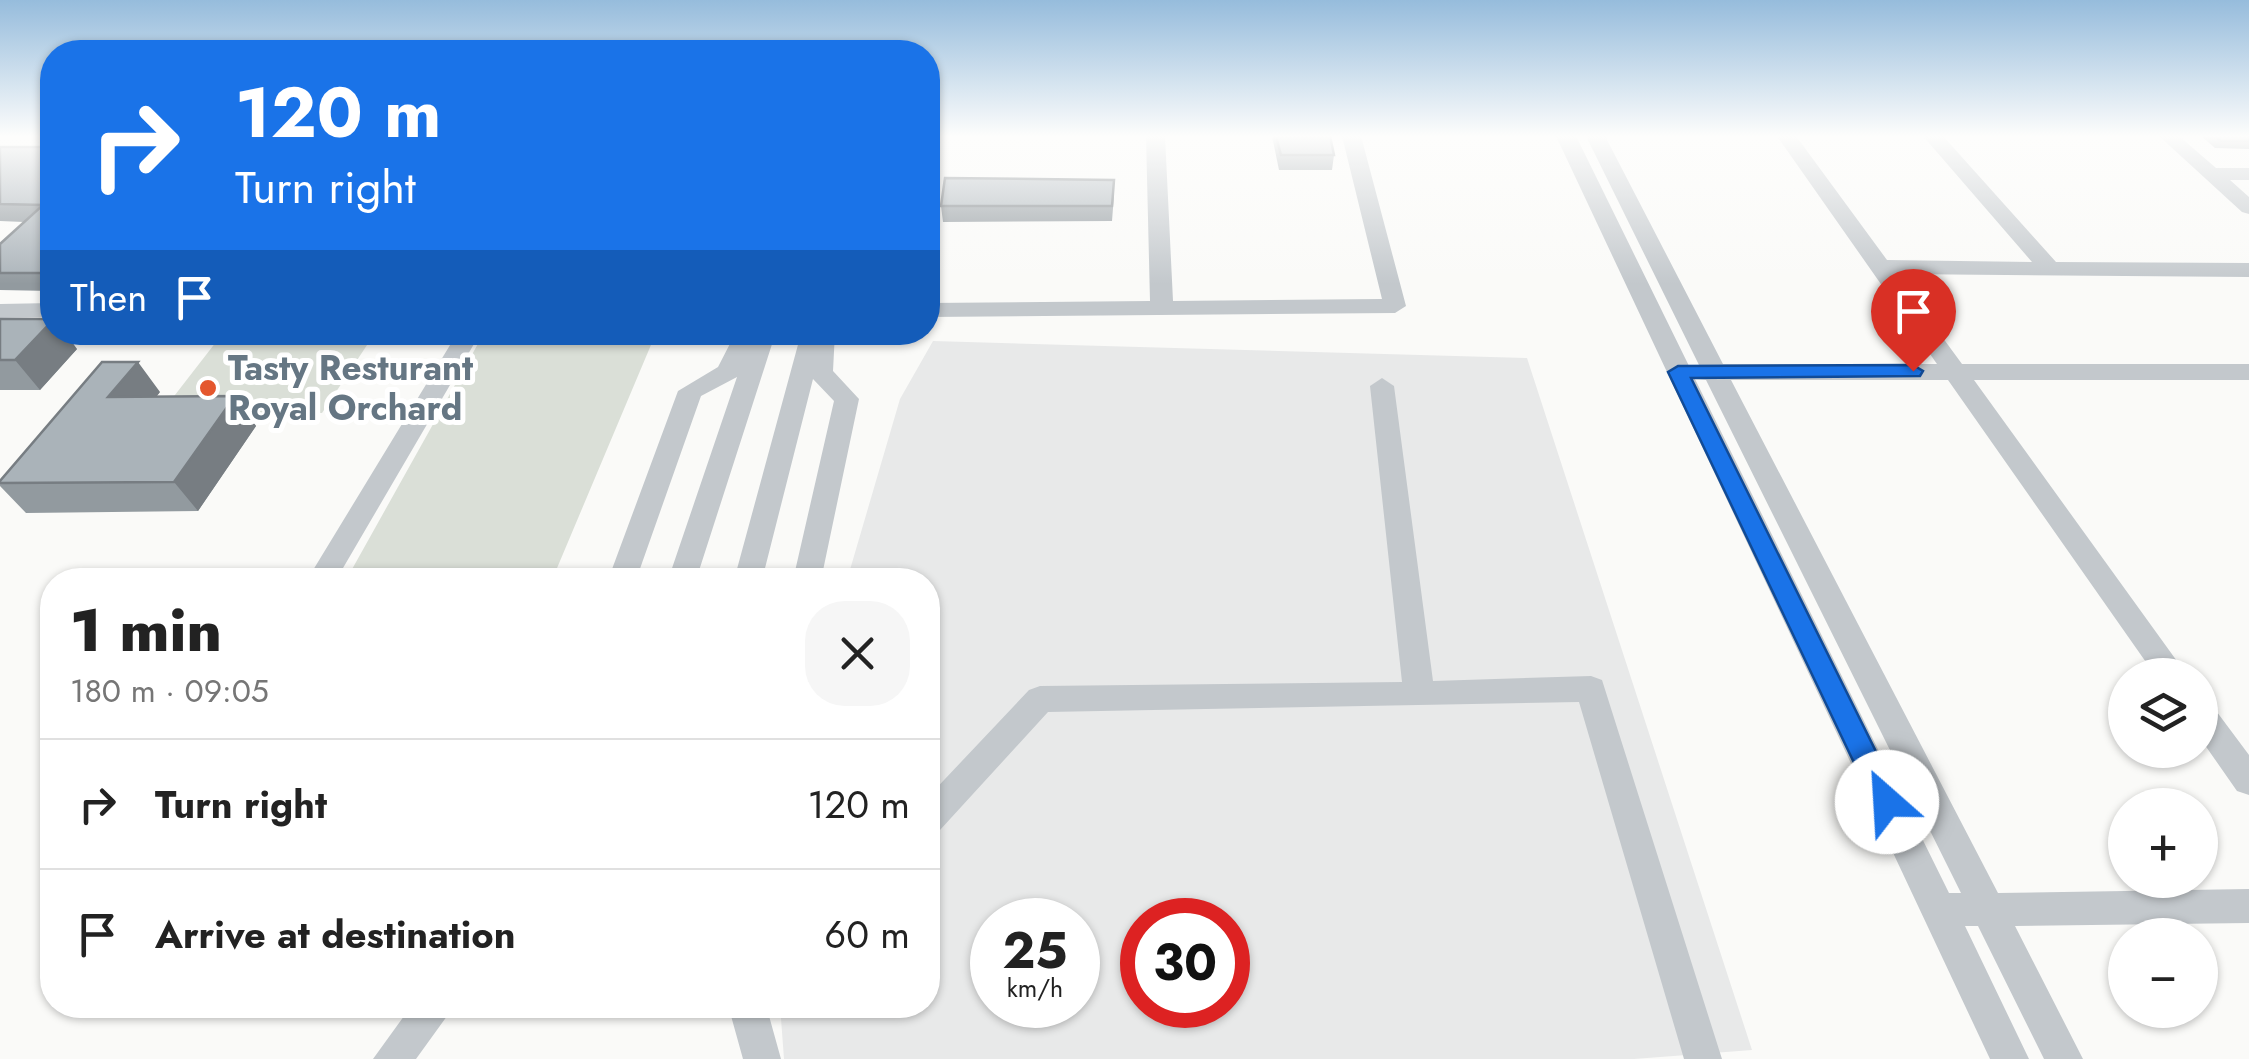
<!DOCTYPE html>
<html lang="en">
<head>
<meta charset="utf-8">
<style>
	:root { --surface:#fff; --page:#f6f6f6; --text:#222; --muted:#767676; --line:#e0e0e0 }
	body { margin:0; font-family:Jost,sans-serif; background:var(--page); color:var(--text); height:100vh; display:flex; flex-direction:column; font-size:38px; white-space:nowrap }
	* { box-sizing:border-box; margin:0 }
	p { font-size:32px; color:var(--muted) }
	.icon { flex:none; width:55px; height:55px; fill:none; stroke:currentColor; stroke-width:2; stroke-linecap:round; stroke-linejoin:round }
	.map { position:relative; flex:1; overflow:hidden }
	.sheet { position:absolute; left:40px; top:568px; width:900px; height:450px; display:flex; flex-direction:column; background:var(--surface); border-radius:40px; box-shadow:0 2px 8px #0004 }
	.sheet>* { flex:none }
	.hud { position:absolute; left:40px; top:40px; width:900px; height:305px; border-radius:40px; box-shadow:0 2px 8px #0004; background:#1a73e8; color:#fff; overflow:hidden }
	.tools { position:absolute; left:2108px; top:658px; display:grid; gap:20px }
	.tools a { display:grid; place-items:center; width:110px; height:110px; border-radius:50%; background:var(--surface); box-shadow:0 2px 8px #0004; font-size:50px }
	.speed { position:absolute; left:970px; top:898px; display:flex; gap:20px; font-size:50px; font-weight:700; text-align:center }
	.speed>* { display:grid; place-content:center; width:130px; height:130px; border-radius:50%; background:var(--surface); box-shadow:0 2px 8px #0004; line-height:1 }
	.speed small { font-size:25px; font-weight:400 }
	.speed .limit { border:15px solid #d22; background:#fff; color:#111 }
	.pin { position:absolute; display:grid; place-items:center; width:85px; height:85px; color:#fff; margin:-102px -42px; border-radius:50% 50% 50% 0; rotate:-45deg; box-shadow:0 0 10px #0007 }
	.pin .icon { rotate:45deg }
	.me { position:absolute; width:110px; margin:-55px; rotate:334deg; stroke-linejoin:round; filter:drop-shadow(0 0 8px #0008) }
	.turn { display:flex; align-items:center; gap:35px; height:210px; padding:0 30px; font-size:45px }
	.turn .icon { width:130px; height:130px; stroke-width:2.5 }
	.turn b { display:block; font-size:70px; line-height:85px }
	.then { display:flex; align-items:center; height:95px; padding:0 30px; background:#0003; gap:20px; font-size:38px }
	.round { display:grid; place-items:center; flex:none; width:105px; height:105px; border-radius:40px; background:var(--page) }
	.overview { display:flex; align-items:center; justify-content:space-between; height:170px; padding:0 30px }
	h1 { font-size:60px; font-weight:800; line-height:75px }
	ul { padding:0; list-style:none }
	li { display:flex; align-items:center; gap:30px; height:130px; padding:0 30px; border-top:2px solid var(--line) }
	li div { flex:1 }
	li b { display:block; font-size:38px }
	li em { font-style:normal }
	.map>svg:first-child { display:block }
</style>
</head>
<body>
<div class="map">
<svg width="2249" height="1059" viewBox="0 0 2249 1059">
	<rect width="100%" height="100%" fill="#fafaf8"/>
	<path fill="#e8e9e9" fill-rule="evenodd" d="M 933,341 L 1527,358 L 1752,1050 L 1634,1059 L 784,1059 L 780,1005 L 928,1005 L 928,580 L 847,580 L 900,399 ZM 992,920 L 1078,920 L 1078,1005 L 992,1005 ZM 1142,920 L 1228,920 L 1228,1005 L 1142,1005 Z"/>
	<path fill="#dadfd7" d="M 223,333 L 375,333 L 322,413 L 161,413 Z
		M 484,333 L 656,333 L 552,580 L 346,580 Z"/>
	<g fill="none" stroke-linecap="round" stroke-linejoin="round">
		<path fill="#c3c8cc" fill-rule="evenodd" d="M 1146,136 L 1165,136 L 1173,301 L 1382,299 L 1342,136 L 1361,136 L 1406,306 L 1395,313 L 928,317 L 928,303 L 1150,301 Z
			M 1556,136 L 1576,136 L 1690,368 L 1699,365 L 1586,136 L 1605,136 L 1723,364 L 1937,364 L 1777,136 L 1796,136 L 1887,260 L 2032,262 L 1923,136 L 1943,136 L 2056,262 L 2249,263 L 2249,277 L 1896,274 L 1962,364 L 2249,364 L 2249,380 L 1974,380 L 2187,675 L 2155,675 L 1948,380 L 1731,380 L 1998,893 L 2249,889 L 2249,923 L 2015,926 L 2083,1059 L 2044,1059 L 1978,926 L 1965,926 L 2029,1059 L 1990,1059 ZM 1695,379 L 1706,380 L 1961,893 L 1949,893 Z
			M 2159,136 L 2179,136 L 2216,168 L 2249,168 L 2249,180 L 2230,180 L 2249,197 L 2249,214 L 2242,212 Z
			M 52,303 L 52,317 L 0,318 L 0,304 Z
			M 458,332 L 481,332 L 336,580 L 307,580 Z
			M 736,332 L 758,332 L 773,341 L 696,580 L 668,580 L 737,377 L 701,396 L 636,580 L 608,580 L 678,391 L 718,367 Z
			M 815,332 L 835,332 L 833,371 L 859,399 L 821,580 L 793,580 L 834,401 L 813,379 L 762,580 L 734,580 L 799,341 Z
			M 1382,378 L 1394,386 L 1433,681 L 1591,676 L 1602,680 L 1722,1059 L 1684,1059 L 1579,702 L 1048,712 L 940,830 L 928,834 L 928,797 L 1029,690 L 1040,686 L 1402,682 L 1370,386 Z
			M 2200,700 L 2211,704 L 2249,755 L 2249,795 L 2237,791 L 2200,738 Z
			M 412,1005 L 455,1005 L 416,1059 L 373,1059 Z
			M 728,1005 L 766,1005 L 781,1059 L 743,1059 Z"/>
	</g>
	<path fill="#929a9f" d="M 1272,136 L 1330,136 L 1334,155 L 1332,170 L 1279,170 Z
		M 2201,136 L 2249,136 L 2249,149 L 2215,148 Z
		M 0,147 L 52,147 L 52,291 L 0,290 L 0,244 L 24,222 L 0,221 Z
		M 1114,195 L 1112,221 L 943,222 L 941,206 Z
		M 0,319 L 77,349 L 40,390 L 0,390 Z
		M 160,392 L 156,397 L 235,396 L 256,426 L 198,511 L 26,513 L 0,486 L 0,481 Z"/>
	<path fill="#777d82" d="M 52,321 L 52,332 L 65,332 L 77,349 L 40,390 L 15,360 Z
		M 138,362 L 160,392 L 132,427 L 108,397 Z
		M 235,396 L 256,426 L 198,511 L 174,482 Z"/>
	<path fill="#aab3b9" stroke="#777d82" stroke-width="2.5" d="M 1276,136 L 1330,136 L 1334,155 L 1281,155 Z
		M 2215,136 L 2249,136 L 2249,141 L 2221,141 Z
		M 0,147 L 52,147 L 52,273 L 0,273 L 0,244 L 43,205 L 0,204 Z
		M 945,178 L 1114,180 L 1112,206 L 941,206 Z
		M 0,319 L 52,319 L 52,321 L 15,360 L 0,360 Z
		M 102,362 L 138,362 L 108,397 L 235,396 L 174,482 L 0,483 L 0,481 Z"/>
	<linearGradient id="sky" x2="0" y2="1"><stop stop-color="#96bcdc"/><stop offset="0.48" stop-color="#fdfdfc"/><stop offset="1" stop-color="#fdfdfc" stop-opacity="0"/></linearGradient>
	<rect width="2249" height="284" fill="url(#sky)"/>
	<path fill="#1a73e8" stroke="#114b97" stroke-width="2.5" d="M 1913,365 L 1923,371 L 1920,376 L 1691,378 L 1901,802 L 1897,811 L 1887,815 L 1877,811 L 1668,372 L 1678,366 Z"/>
	<circle fill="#e4572e" stroke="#fff" stroke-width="4" cx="208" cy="388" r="10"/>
	<g text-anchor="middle" stroke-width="10" stroke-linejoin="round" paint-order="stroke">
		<g font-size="35" font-weight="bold" fill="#657683" stroke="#fff" text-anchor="start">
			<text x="228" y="380">Tasty Resturant<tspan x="228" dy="40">Royal Orchard</tspan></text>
		</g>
	</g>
</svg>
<div class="tools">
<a><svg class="icon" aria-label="layers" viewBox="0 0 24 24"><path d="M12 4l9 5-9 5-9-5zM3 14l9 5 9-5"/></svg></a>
<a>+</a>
<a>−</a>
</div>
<div class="speed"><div>25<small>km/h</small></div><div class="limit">30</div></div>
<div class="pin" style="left:1913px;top:371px;background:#d93025"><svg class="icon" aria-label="arrive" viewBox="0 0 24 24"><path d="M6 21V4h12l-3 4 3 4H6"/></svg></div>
<svg class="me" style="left:1887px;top:802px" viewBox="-20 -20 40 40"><circle r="19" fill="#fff"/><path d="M0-13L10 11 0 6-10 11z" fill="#1a73e8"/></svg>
<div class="hud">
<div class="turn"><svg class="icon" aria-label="right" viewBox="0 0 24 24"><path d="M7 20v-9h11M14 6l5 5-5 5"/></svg><div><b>120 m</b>Turn right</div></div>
<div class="then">Then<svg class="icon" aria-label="arrive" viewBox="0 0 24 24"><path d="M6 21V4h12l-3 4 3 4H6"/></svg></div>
</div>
<section class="sheet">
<div class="overview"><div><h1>1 min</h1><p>180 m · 09:05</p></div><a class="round"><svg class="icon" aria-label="close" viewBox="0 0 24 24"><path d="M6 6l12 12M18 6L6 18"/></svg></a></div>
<ul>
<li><svg class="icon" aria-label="right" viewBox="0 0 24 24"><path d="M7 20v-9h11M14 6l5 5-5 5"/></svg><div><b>Turn right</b></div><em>120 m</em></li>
<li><svg class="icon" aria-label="arrive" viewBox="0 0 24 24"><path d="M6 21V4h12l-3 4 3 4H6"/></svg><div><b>Arrive at destination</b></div><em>60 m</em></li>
</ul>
</section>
</div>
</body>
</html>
